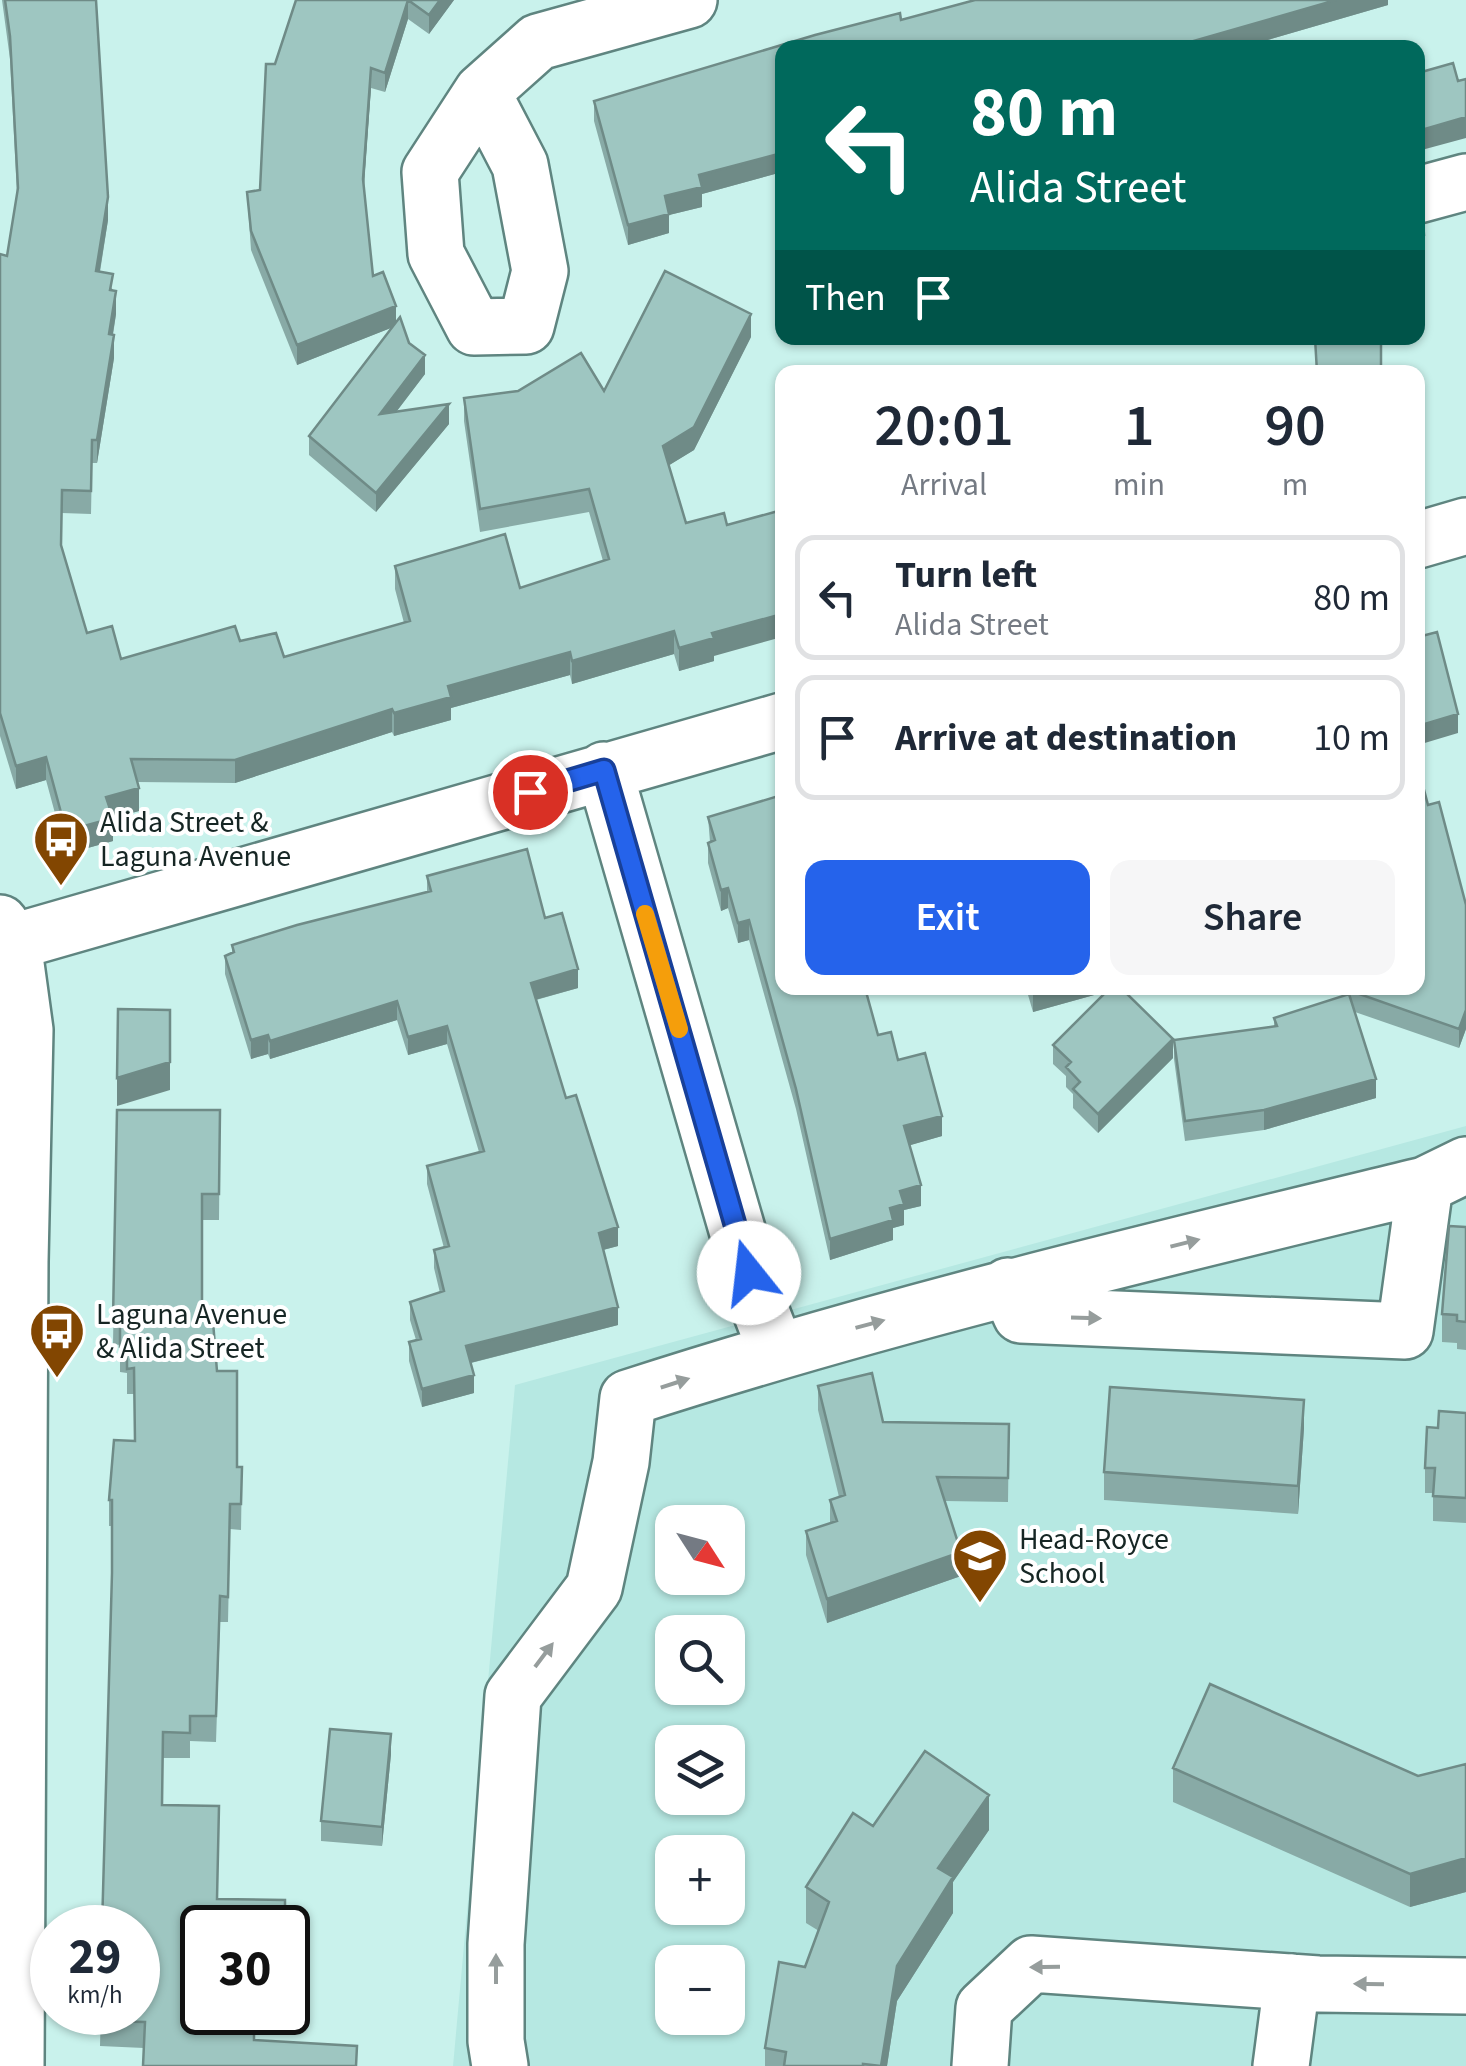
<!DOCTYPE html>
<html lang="en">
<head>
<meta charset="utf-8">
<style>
	:root { --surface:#fff; --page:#f6f6f7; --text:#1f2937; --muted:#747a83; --line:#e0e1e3; --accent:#2563eb }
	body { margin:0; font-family:"Source Sans 3",sans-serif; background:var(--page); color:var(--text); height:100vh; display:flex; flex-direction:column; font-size:38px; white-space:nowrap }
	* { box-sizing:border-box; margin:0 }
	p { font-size:32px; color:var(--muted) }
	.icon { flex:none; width:55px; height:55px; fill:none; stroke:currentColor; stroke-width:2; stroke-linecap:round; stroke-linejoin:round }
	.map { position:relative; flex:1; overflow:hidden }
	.panel { position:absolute; left:775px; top:365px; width:650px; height:630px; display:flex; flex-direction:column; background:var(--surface); border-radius:20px; box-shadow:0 2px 8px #0004 }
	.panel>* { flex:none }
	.hud { position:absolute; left:775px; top:40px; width:650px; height:305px; border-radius:20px; box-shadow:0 2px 8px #0004; background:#00695c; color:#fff; overflow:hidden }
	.needle { width:65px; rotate:126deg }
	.buttons { position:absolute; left:655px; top:1505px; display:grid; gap:20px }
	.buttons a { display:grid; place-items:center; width:90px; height:90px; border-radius:20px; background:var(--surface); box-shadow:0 2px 8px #0004; font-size:50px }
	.speed { position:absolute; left:30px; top:1905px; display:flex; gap:20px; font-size:50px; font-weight:700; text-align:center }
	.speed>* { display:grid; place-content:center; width:130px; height:130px; border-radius:50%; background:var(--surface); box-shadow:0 2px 8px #0004; line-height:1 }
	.speed small { font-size:25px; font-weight:400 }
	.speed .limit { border:5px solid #111; border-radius:15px; background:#fff; color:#111 }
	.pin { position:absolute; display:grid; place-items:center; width:85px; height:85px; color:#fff; margin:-42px; border:5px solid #fff; border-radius:50%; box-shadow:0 2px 10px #0007 }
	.me { position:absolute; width:110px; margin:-55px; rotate:344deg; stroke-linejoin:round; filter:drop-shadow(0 0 8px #0008) }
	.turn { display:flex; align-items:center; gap:35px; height:210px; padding:0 30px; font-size:45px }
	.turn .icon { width:130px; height:130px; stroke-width:2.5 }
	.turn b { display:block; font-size:70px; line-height:85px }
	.then { display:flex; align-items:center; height:95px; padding:0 30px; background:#0003; gap:20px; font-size:38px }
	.eta { display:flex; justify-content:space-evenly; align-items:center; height:170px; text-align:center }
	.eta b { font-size:60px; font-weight:600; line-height:70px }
	.primary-button { display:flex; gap:20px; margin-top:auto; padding:20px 30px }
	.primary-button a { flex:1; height:115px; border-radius:20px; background:var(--accent); color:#fff; font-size:40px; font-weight:600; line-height:115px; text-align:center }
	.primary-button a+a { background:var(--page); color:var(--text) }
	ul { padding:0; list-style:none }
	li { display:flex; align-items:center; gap:30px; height:125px; margin:0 20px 15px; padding:0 10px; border:5px solid var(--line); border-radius:20px }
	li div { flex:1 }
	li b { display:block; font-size:38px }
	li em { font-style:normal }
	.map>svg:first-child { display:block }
</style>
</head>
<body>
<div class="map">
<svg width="1466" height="2066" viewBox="0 0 1466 2066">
	<rect width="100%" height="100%" fill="#c9f2ec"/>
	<path fill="#b6e8e2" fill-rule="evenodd" d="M 1466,1126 L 1466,2066 L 453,2066 L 515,1385 ZM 672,1522 L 728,1522 L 728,1578 L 672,1578 ZM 672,1632 L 728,1632 L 728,1688 L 672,1688 ZM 672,1742 L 728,1742 L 728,1798 L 672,1798 ZM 672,1852 L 728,1852 L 728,1908 L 672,1908 ZM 672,1962 L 728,1962 L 728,2018 L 672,2018 Z"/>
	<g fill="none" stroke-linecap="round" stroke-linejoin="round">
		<g stroke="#5f8580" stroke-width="60">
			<path id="minor" d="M 482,92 L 520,165 L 540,271 L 526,326 L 474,327 L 436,254 L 430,172 L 482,92 L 538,42 L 689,0
				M 1418,195 L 1466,182
				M 1418,540 L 1466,526
				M 604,770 L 760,1309 L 776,1350
				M 0,923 L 13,942 L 25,1030 L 20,1261 L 16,2066
				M 13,942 L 782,721
				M 1008,1286 L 1021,1315 L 1405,1331 L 1425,1185 L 1466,1165
				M 500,2066 L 496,2041 L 496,1944 L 513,1696 L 594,1588 L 621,1462 L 628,1398 C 890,1313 1157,1250 1425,1185
				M 980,2066 L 984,2008 L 1031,1964 L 1318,1984 L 1466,1986
				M 1281,2066 L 1292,1982"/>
		</g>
		<use href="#minor" stroke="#fff" stroke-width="55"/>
	</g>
	<path fill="#88aaa6" d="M 2,0 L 96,0 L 108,220 L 100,272 L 113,290 L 116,314 L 113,335 L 114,358 L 97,463 L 92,463 L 91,514 L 62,513 L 61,547 L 87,633 L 121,659 L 240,641 L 284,657 L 404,623 L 395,589 L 395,566 L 520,588 L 603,561 L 589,512 L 480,532 L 464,421 L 464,398 L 604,391 L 751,337 L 694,450 L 669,465 L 714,661 L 679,671 L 674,654 L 572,684 L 570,675 L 451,708 L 451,720 L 394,736 L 392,732 L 235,783 L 137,782 L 139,811 L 113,818 L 113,841 L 66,854 L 46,780 L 16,789 L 0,736 L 0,254 L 7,256 L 17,194 L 10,59 Z
		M 296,0 L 454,0 L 429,34 L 408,19 L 385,92 L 371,88 L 364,187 L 373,276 L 396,323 L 409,343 L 425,374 L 397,411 L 449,424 L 376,512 L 309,455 L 309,436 L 393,327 L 297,365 L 251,250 L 247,192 L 260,190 L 275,64 Z
		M 975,0 L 1388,0 L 1388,5 L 1240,48 L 782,48 L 782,172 L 702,194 L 702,207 L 669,215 L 669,233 L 628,245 L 594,121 L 594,101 L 815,35 L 900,13 L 901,20 Z
		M 781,792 L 878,1035 L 898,1060 L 942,1136 L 910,1145 L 921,1206 L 904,1210 L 904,1225 L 893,1228 L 893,1240 L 830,1260 L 796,1109 L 749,940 L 738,943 L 728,908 L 721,911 L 708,863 L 708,843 L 710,842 L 708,817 L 781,796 Z
		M 1428,805 L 1466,905 L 1466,1029 L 1459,1048 L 1355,1012 L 1376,1098 L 1264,1130 L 1185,1141 L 1174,1059 L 1174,1040 L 1274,1026 L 1274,1018 L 1345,996 L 1346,988 Z
		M 427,876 L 545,918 L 578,988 L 536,1000 L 566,1098 L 618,1246 L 603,1250 L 618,1325 L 471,1363 L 474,1393 L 422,1407 L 409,1361 L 409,1342 L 416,1340 L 410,1320 L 410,1302 L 440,1293 L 434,1268 L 434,1250 L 444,1248 L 427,1184 L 427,1166 L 479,1152 L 447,1044 L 408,1055 L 397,1020 L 270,1059 L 268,1054 L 251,1059 L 225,974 L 225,956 L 232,953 L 232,945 L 427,892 Z
		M 1026,988 L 1121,988 L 1173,1058 L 1098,1133 L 1073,1108 L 1073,1094 L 1066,1087 L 1066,1076 L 1053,1064 L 1053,1045 L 1105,992 L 1033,1012 Z
		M 117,1110 L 220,1110 L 219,1220 L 202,1220 L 202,1309 L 237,1467 L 242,1467 L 241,1530 L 230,1529 L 228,1622 L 220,1622 L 216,1742 L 190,1741 L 190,1758 L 163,1758 L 162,1805 L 202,1928 L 254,2040 L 357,2066 L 144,2048 L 100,2046 L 112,1573 L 112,1526 L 109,1526 L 109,1500 L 134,1441 L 134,1394 L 127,1394 L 127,1373 L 120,1372 L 120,1345 L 113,1344 Z
		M 1466,1227 L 1466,1350 L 1457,1349 L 1457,1343 L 1442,1342 L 1442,1314 Z
		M 818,1386 L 883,1422 L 1009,1424 L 1008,1502 L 945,1501 L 961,1576 L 827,1623 L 806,1555 L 806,1531 L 830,1523 L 830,1500 L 839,1497 L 818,1410 Z
		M 1466,1413 L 1466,1523 L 1433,1521 L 1433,1493 L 1425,1493 L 1425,1468 L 1438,1428 Z
		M 1304,1428 L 1298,1514 L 1104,1500 L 1104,1472 Z
		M 391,1754 L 382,1846 L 321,1841 L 321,1821 Z
		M 1466,1764 L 1466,1892 L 1410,1907 L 1173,1802 L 1173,1768 L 1418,1776 Z
		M 873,1826 L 989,1830 L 953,1882 L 953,1913 L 897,2001 L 887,2066 L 765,2066 L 765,2048 L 805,1967 L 819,1931 L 806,1923 L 806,1887 Z"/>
	<path fill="#6f8b87" d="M 408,0 L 408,19 L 385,92 L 385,73 Z
		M 440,0 L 454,0 L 429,34 L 429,15 Z
		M 1336,0 L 1388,0 L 1388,5 L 1240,48 L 1187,48 L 1187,43 Z
		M 371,68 L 371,88 L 363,198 L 363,179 Z
		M 1466,117 L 1466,138 L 1418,151 L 1418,131 Z
		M 782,153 L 782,172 L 702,194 L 702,207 L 669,215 L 669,233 L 628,245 L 628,225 L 665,196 L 699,175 Z
		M 108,197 L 108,220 L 96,294 L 96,271 Z
		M 1424,235 L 1424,256 L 1418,258 L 1418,237 Z
		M 116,291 L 116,314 L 109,357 L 109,334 Z
		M 396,306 L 396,326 L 297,365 L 297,345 Z
		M 751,314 L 751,337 L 694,450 L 663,469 L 663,446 Z
		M 114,335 L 114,358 L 97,463 L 97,440 Z
		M 425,355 L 425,374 L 380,433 L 380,414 Z
		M 449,404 L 449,424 L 376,512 L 376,493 Z
		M 782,614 L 782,637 L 714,656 L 714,661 L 679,671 L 679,648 L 712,633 Z
		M 674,631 L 674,654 L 572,684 L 572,661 Z
		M 570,652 L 570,675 L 451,708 L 451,720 L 394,736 L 394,713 L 448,686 Z
		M 392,709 L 392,732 L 235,783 L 235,760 Z
		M 1458,714 L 1458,733 L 1418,745 L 1418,726 Z
		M 46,757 L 46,780 L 16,789 L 16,766 Z
		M 139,788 L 139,811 L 113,818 L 113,841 L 66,854 L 66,831 L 106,797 Z
		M 728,888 L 728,908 L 721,911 L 721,890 Z
		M 749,920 L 749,940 L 738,943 L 738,923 Z
		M 578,969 L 578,988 L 531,1001 L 531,983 Z
		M 1048,988 L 1112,988 L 1112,990 L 1033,1012 L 1033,992 Z
		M 397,1001 L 397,1020 L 270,1059 L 270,1041 Z
		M 170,1010 L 170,1090 L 117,1106 L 117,1078 Z
		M 1466,1010 L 1466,1029 L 1459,1048 L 1459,1029 Z
		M 447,1026 L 447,1044 L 408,1055 L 408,1037 Z
		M 268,1035 L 268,1054 L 251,1059 L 251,1040 Z
		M 1173,1039 L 1173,1058 L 1098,1133 L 1098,1114 Z
		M 1376,1079 L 1376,1098 L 1264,1130 L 1264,1110 Z
		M 942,1116 L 942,1136 L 904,1147 L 904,1126 Z
		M 921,1185 L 921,1206 L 904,1210 L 904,1225 L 893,1228 L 893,1240 L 830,1260 L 830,1239 L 900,1191 Z
		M 618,1227 L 618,1246 L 599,1251 L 599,1233 Z
		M 618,1307 L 618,1325 L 466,1364 L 466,1346 Z
		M 474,1375 L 474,1393 L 422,1407 L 422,1389 Z
		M 1304,1400 L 1304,1428 L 1298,1514 L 1298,1486 Z
		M 961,1552 L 961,1576 L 827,1623 L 827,1599 Z
		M 391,1734 L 391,1754 L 382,1846 L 382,1827 Z
		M 989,1795 L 989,1830 L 953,1882 L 953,1913 L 897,2001 L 887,2066 L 881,2066 L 897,1966 L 938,1868 Z
		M 1466,1858 L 1466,1892 L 1410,1907 L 1410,1874 Z"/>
	<path fill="#9ec6c1" stroke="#6f8b87" stroke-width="2.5" d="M 5,0 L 96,0 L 108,197 L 96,271 L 113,274 L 110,290 L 116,291 L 109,334 L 114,335 L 97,440 L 92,440 L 91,491 L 62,490 L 61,545 L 87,633 L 112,626 L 121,659 L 235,626 L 240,641 L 276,633 L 284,657 L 410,621 L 395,566 L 505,534 L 520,588 L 609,559 L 589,489 L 480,509 L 464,398 L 518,391 L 581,353 L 604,391 L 665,271 L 751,314 L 694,427 L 663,446 L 686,523 L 724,513 L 727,525 L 782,510 L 782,614 L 712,633 L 714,638 L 679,648 L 674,631 L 572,661 L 570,652 L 448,686 L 451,697 L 394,713 L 392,709 L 235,760 L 131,759 L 139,788 L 106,797 L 113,818 L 66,831 L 46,757 L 16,766 L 0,713 L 0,254 L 7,256 L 18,188 L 10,36 Z
		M 296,0 L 408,0 L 385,73 L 371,68 L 363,179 L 373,276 L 383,272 L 396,306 L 297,345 L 251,231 L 247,192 L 260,190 L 266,64 L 275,64 Z
		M 408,0 L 440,0 L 429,15 Z
		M 975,0 L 1336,0 L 1187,43 L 1188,48 L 782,48 L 782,153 L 699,175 L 702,187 L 665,196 L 669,214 L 628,225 L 594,101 L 815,35 L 900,13 L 901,20 Z
		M 1453,63 L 1458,81 L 1466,79 L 1466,117 L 1418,131 L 1418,73 Z
		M 1418,204 L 1422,204 L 1424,235 L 1418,237 Z
		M 400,317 L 409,343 L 425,355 L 380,414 L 449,404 L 376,493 L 309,436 Z
		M 1315,338 L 1381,338 L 1381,372 L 1317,372 Z
		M 1437,632 L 1458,714 L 1418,726 L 1418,637 Z
		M 1418,767 L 1428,805 L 1439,802 L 1466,905 L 1466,1010 L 1459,1029 L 1345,989 L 1346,988 L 1418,988 Z
		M 782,791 L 782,988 L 865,988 L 878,1035 L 891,1032 L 898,1060 L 925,1053 L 942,1116 L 904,1126 L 921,1185 L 900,1191 L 904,1204 L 890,1208 L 893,1220 L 830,1239 L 796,1089 L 749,920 L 738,923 L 728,888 L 721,890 L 708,843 L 715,840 L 708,817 L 782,795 L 781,792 Z
		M 527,849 L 545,918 L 562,913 L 578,969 L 531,983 L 566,1098 L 576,1095 L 618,1227 L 599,1233 L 618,1307 L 466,1346 L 474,1375 L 422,1389 L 409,1342 L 421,1339 L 410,1302 L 444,1291 L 434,1250 L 449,1246 L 427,1166 L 484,1151 L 447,1026 L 408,1037 L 397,1001 L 270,1041 L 268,1035 L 251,1040 L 225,956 L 234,952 L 232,945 L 297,925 L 431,891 L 427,876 Z
		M 1032,988 L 1048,988 L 1033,992 Z
		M 1110,988 L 1121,988 L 1173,1039 L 1098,1114 L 1073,1089 L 1080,1082 L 1066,1067 L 1071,1062 L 1053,1045 Z
		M 1349,994 L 1376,1079 L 1264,1110 L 1185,1121 L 1174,1040 L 1277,1026 L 1274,1018 Z
		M 118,1009 L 170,1010 L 170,1062 L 117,1078 Z
		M 117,1110 L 220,1110 L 219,1194 L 202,1194 L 202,1309 L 212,1309 L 217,1371 L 237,1371 L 237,1467 L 242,1467 L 241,1504 L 230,1504 L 228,1597 L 220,1596 L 216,1716 L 190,1716 L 190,1733 L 163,1732 L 162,1805 L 219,1806 L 217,1899 L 285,1900 L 285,1928 L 202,1928 L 202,2012 L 254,2012 L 254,2040 L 357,2046 L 356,2066 L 143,2066 L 145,2022 L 100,2021 L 100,2012 L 138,2012 L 138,1928 L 102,1928 L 112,1573 L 112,1500 L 109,1500 L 114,1440 L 135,1441 L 134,1368 L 127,1369 L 127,1348 L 120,1347 L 120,1319 L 113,1319 Z
		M 1449,1226 L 1466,1227 L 1466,1322 L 1457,1321 L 1457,1315 L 1442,1314 Z
		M 872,1373 L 883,1422 L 1009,1424 L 1008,1478 L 937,1477 L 961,1552 L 827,1599 L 806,1531 L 837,1521 L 830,1500 L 845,1495 L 818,1386 Z
		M 1110,1387 L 1304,1400 L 1298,1486 L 1104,1472 Z
		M 1439,1411 L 1466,1413 L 1466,1498 L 1433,1496 L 1435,1468 L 1425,1468 L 1427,1427 L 1438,1428 Z
		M 1210,1684 L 1418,1776 L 1466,1764 L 1466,1858 L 1410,1874 L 1173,1768 Z
		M 330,1729 L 391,1734 L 382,1827 L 321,1821 Z
		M 925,1751 L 989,1795 L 938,1868 L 953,1877 L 897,1966 L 881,2066 L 863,2064 L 863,2066 L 784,2066 L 786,2052 L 765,2048 L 779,1962 L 805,1967 L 829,1902 L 806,1887 L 853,1813 L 873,1826 Z"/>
	<defs><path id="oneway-solid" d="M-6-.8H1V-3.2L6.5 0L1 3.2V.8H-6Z" transform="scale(2.5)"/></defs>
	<g fill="#969d9c">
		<use href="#oneway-solid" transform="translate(1185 1243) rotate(-14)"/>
		<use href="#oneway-solid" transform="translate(1086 1318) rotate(2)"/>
		<use href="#oneway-solid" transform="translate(870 1324) rotate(-15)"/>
		<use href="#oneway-solid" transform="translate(675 1383) rotate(-18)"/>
		<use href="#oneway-solid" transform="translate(544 1655) rotate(-53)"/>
		<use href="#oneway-solid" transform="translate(1045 1967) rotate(179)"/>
		<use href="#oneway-solid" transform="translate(496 1969) rotate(-90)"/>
		<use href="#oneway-solid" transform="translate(1369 1984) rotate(-179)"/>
	</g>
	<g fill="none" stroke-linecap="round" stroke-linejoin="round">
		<g stroke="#184099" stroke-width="25">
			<path id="route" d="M 530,792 L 604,770 L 749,1273"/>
		</g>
		<use href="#route" stroke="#2563eb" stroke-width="18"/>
		<path stroke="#f59e0b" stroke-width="18" d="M 645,914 L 679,1029"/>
	</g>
	<defs>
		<g id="bus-pin" transform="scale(2.875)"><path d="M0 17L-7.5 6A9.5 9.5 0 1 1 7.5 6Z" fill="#824601" stroke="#fff"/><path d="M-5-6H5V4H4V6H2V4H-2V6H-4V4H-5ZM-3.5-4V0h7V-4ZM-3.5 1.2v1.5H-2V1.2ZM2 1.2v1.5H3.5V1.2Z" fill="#fff"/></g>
		<g id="school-pin" transform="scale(2.875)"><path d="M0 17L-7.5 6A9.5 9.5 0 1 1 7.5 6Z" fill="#824601" stroke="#fff"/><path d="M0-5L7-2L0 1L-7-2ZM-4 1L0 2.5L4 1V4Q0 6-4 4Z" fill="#fff"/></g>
	</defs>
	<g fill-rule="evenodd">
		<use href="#bus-pin" x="61" y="839"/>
		<use href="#bus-pin" x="57" y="1331"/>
		<use href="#school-pin" x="980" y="1556"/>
	</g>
	<g text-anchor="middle" stroke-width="8" stroke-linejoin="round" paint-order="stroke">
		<g font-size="30" fill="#162624" stroke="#fff" text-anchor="start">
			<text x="100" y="832">Alida Street &amp;<tspan x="100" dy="34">Laguna Avenue</tspan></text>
			<text x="96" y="1324">Laguna Avenue<tspan x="96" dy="34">&amp; Alida Street</tspan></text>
			<text x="1019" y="1549">Head-Royce<tspan x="1019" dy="34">School</tspan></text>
		</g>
	</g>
</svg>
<div class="buttons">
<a><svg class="needle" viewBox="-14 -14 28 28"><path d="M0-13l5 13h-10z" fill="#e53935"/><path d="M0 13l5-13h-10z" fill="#747a83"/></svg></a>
<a><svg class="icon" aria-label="search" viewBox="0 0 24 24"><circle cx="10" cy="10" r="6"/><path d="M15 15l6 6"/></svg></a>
<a><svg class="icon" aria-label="layers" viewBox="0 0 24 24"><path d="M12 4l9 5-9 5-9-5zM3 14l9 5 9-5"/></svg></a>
<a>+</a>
<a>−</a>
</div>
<div class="speed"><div>29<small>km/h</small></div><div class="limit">30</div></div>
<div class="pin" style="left:530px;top:792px;background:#d93025"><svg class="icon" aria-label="arrive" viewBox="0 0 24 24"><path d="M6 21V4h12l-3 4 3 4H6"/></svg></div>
<svg class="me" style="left:749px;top:1273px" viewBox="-20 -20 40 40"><circle r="19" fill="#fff"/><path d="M0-13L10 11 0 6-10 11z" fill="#2563eb"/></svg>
<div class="hud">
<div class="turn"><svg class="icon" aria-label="left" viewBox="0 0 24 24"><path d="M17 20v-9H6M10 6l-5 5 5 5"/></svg><div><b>80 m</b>Alida Street</div></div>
<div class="then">Then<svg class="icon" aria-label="arrive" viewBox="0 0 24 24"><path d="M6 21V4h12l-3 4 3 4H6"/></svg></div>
</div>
<section class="panel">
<div class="eta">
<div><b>20:01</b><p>Arrival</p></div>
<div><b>1</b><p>min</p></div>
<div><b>90</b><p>m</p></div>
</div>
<ul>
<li><svg class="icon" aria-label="left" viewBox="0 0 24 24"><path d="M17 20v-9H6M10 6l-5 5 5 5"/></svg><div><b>Turn left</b><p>Alida Street</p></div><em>80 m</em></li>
<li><svg class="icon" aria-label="arrive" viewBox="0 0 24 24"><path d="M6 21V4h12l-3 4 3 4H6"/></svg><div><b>Arrive at destination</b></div><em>10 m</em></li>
</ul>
<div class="primary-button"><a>Exit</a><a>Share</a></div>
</section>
</div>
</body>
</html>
